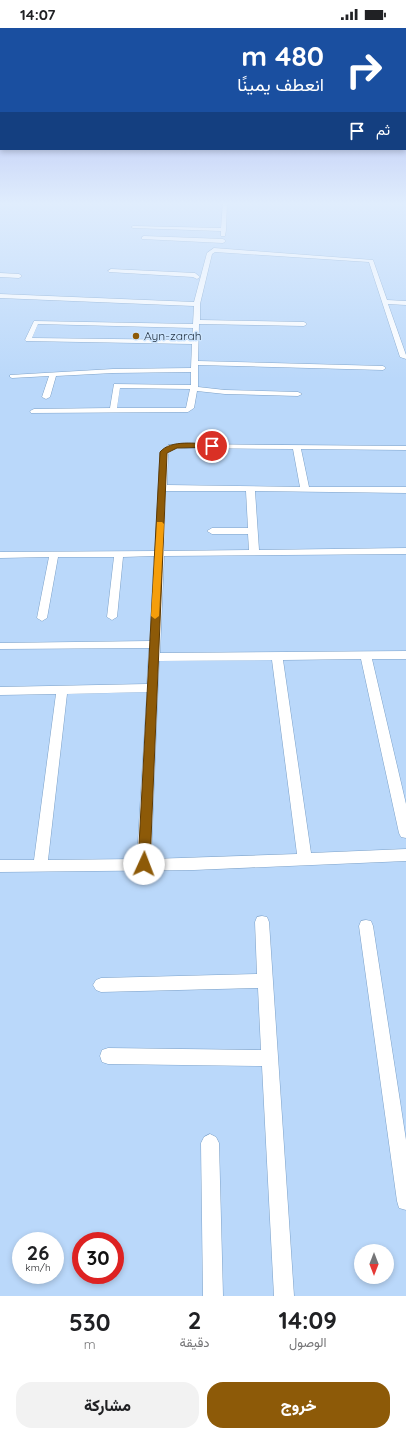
<!DOCTYPE html>
<html lang="ar">
<head>
<meta charset="utf-8">
<style>
	:root { --surface:#fff; --page:#f2f2f2; --text:#202124; --muted:#757577; --accent:#8d5a08 }
	body { margin:0; font-family:Quicksand,Vazirmatn,sans-serif; background:var(--page); color:var(--text); direction:rtl; height:100vh; display:flex; flex-direction:column; font-size:15px; white-space:nowrap }
	* { box-sizing:border-box; margin:0 }
	p { font-size:13px; color:var(--muted) }
	.icon { flex:none; width:22px; height:22px; fill:none; stroke:currentColor; stroke-width:2; stroke-linecap:round; stroke-linejoin:round }
	.map { position:relative; height:1268px; overflow:hidden; direction:ltr }
	.panel { display:flex; flex-direction:column; background:var(--surface); flex:1 }
	.panel>* { flex:none }
	.guide { position:absolute; left:0px; top:0px; width:406px; height:122px; box-shadow:0 2px 6px #0003; direction:rtl; background:#1a4fa0; color:#fff; overflow:hidden }
	.needle { width:26px; rotate:180deg }
	.controls { position:absolute; left:354px; top:1216px; display:grid; gap:8px }
	.controls a { display:grid; place-items:center; width:40px; height:40px; border-radius:50%; background:var(--surface); box-shadow:0 2px 6px #0003; font-size:20px }
	.speed { position:absolute; left:12px; top:1204px; display:flex; gap:8px; font-size:20px; font-weight:700; text-align:center }
	.speed>* { display:grid; place-content:center; width:52px; height:52px; border-radius:50%; background:var(--surface); box-shadow:0 2px 6px #0003; line-height:1 }
	.speed small { font-size:10px; font-weight:400 }
	.speed .limit { border:6px solid #d22; background:#fff; color:#111 }
	.pin { position:absolute; display:grid; place-items:center; width:34px; height:34px; color:#fff; margin:-17px; border:2px solid #fff; border-radius:50%; box-shadow:0 1px 4px #0007 }
	.me { position:absolute; width:44px; margin:-22px; rotate:2deg; stroke-linejoin:round; filter:drop-shadow(0 0 3px #0008) }
	.turn { display:flex; align-items:center; gap:14px; height:84px; padding:0 16px; font-size:18px }
	.turn .icon { width:52px; height:52px; stroke-width:2.5 }
	.turn b { display:block; font-size:28px; line-height:34px }
	.then { display:flex; align-items:center; height:38px; padding:0 16px; background:#0003; gap:8px; font-size:15px }
	.eta { display:flex; justify-content:space-evenly; align-items:center; height:68px; text-align:center }
	.eta b { font-size:24px; font-weight:800; line-height:28px }
	.action { display:flex; gap:8px; margin-top:auto; padding:8px 16px }
	.action a { flex:1; height:46px; border-radius:16px; background:var(--accent); color:#fff; font-size:16px; font-weight:800; line-height:46px; text-align:center }
	.action a+a { background:var(--page); color:var(--text) }
	.status { display:flex; justify-content:space-between; align-items:center; height:28px; padding:0 20px; background:var(--surface); direction:ltr }
	.status svg { height:11px; fill:currentColor }
	.map>svg:first-child { display:block }
</style>
</head>
<body>
<div class="status"><b>14:07</b><svg viewBox="0 0 49 12"><path d="M0 12V9h3v3zM5 12V6h3v6zM10 12V3h3v9zM15 12V0h3v12zM26 1h20v11H26zM47 4h2v5h-2z"/></svg></div>
<div class="map">
<svg width="406" height="1268" viewBox="0 0 406 1268">
	<rect width="100%" height="100%" fill="#bad8fa"/>
	<g fill="none" stroke-linecap="round" stroke-linejoin="round">
		<g stroke="#7ca1c8" stroke-width="1">
			<path id="minor" d="M 223,174 L 227,174 L 226,202 L 225,208 L 221,208 L 221,203 L 133,200 L 131,199 L 133,198 L 221,200 Z
				M 144,208 L 223,211 L 226,213 L 223,215 L 142,211 L 142,209 Z
				M 214,220 L 373,232 L 387,272 L 406,273 L 406,277 L 388,276 L 406,327 L 406,331 L 400,329 L 369,234 L 215,224 L 212,226 L 200,276 L 200,292 L 304,294 L 307,296 L 304,298 L 199,296 L 198,333 L 383,338 L 386,340 L 383,342 L 198,337 L 198,359 L 225,362 L 298,364 L 302,366 L 298,368 L 225,366 L 197,363 L 194,380 L 188,384 L 31,385 L 30,383 L 34,381 L 110,380 L 114,356 L 191,357 L 191,344 L 113,345 L 56,348 L 50,369 L 46,371 L 42,369 L 49,348 L 12,350 L 10,349 L 10,347 L 113,341 L 191,340 L 192,316 L 26,313 L 25,312 L 34,293 L 193,296 L 194,278 L 0,270 L 0,266 L 194,274 L 207,225 ZM 38,296 L 193,300 L 192,312 L 32,310 ZM 120,360 L 190,361 L 186,380 L 117,380 Z
				M 111,241 L 195,245 L 200,249 L 197,251 L 193,249 L 109,244 L 108,243 Z
				M 0,245 L 19,246 L 22,248 L 19,250 L 0,249 Z
				M 184,416 L 406,418 L 406,422 L 301,421 L 309,459 L 406,459 L 406,465 L 255,463 L 259,522 L 406,520 L 406,526 L 164,528 L 160,625 L 406,623 L 406,631 L 372,631 L 406,776 L 406,810 L 401,809 L 399,805 L 361,631 L 283,632 L 311,825 L 406,821 L 406,833 L 194,842 L 0,844 L 0,832 L 34,832 L 56,666 L 0,667 L 0,659 L 147,656 L 149,620 L 0,621 L 0,615 L 150,613 L 154,528 L 123,529 L 117,589 L 112,592 L 107,589 L 114,529 L 58,529 L 47,590 L 42,593 L 37,590 L 49,529 L 0,530 L 0,524 L 155,523 L 160,425 L 168,417 ZM 184,420 L 293,421 L 300,459 L 167,457 L 168,426 L 173,421 ZM 166,463 L 246,463 L 248,500 L 212,500 L 207,503 L 212,506 L 248,506 L 249,522 L 164,523 ZM 272,632 L 297,826 L 151,831 L 159,633 ZM 147,664 L 137,831 L 48,832 L 67,666 Z
				M 262,888 L 267,889 L 269,894 L 294,1268 L 274,1268 L 262,1038 L 108,1036 L 102,1034 L 100,1028 L 102,1022 L 108,1020 L 261,1022 L 258,960 L 101,964 L 96,962 L 93,957 L 96,952 L 101,950 L 257,946 L 255,894 L 257,889 Z
				M 366,892 L 371,893 L 373,898 L 406,1112 L 406,1182 L 399,1180 L 397,1173 L 359,898 L 361,893 Z
				M 210,1106 L 216,1109 L 219,1115 L 223,1268 L 203,1268 L 201,1115 L 204,1109 Z"/>
		</g>
		<use href="#minor" fill="#fff" fill-rule="evenodd"/>
	</g>
	<linearGradient id="sky" x2="0" y2="1"><stop stop-color="#9facee"/><stop offset="0.5" stop-color="#e0edfd"/><stop offset="1" stop-color="#e0edfd" stop-opacity="0"/></linearGradient>
	<rect width="406" height="351" fill="url(#sky)"/>
	<path fill="#8d5a08" stroke="#5c3a05" d="M 212,416 L 214,416 L 214,419 L 177,420 L 167,425 L 150,836 L 148,839 L 144,841 L 140,839 L 138,836 L 160,424 C 171,411 197,416 212,416 Z"/>
	<path fill="#f59e0b" d="M 157,494 L 162,494 L 164,496 L 159,588 L 155,591 L 151,588 Z"/>
	<circle fill="#8d5a08" stroke="#cde5fe" stroke-width="1.5" cx="136" cy="308" r="4"/>
	<g text-anchor="middle" stroke-width="3" stroke-linejoin="round" paint-order="stroke">
		<g font-size="12" fill="#263545" stroke="#cde5fe" text-anchor="start">
			<text x="144" y="312">Ayn-zarah</text>
		</g>
	</g>
</svg>
<div class="controls">
<a><svg class="needle" viewBox="-14 -14 28 28"><path d="M0-13l5 13h-10z" fill="#e53935"/><path d="M0 13l5-13h-10z" fill="#757577"/></svg></a>
</div>
<div class="speed"><div>26<small>km/h</small></div><div class="limit">30</div></div>
<div class="pin" style="left:212px;top:418px;background:#d93025"><svg class="icon" aria-label="arrive" viewBox="0 0 24 24"><path d="M6 21V4h12l-3 4 3 4H6"/></svg></div>
<svg class="me" style="left:144px;top:836px" viewBox="-20 -20 40 40"><circle r="19" fill="#fff"/><path d="M0-13L10 11 0 6-10 11z" fill="#8d5a08"/></svg>
<div class="guide">
<div class="turn"><svg class="icon" aria-label="right" viewBox="0 0 24 24"><path d="M7 20v-9h11M14 6l5 5-5 5"/></svg><div><b>480 m</b>انعطف يمينًا</div></div>
<div class="then">ثم<svg class="icon" aria-label="arrive" viewBox="0 0 24 24"><path d="M6 21V4h12l-3 4 3 4H6"/></svg></div>
</div>
</div>
<section class="panel">
<div class="eta">
<div><b>14:09</b><p>الوصول</p></div>
<div><b>2</b><p>دقيقة</p></div>
<div><b>530</b><p>m</p></div>
</div>
<div class="action"><a>خروج</a><a>مشاركة</a></div>
</section>
</body>
</html>
